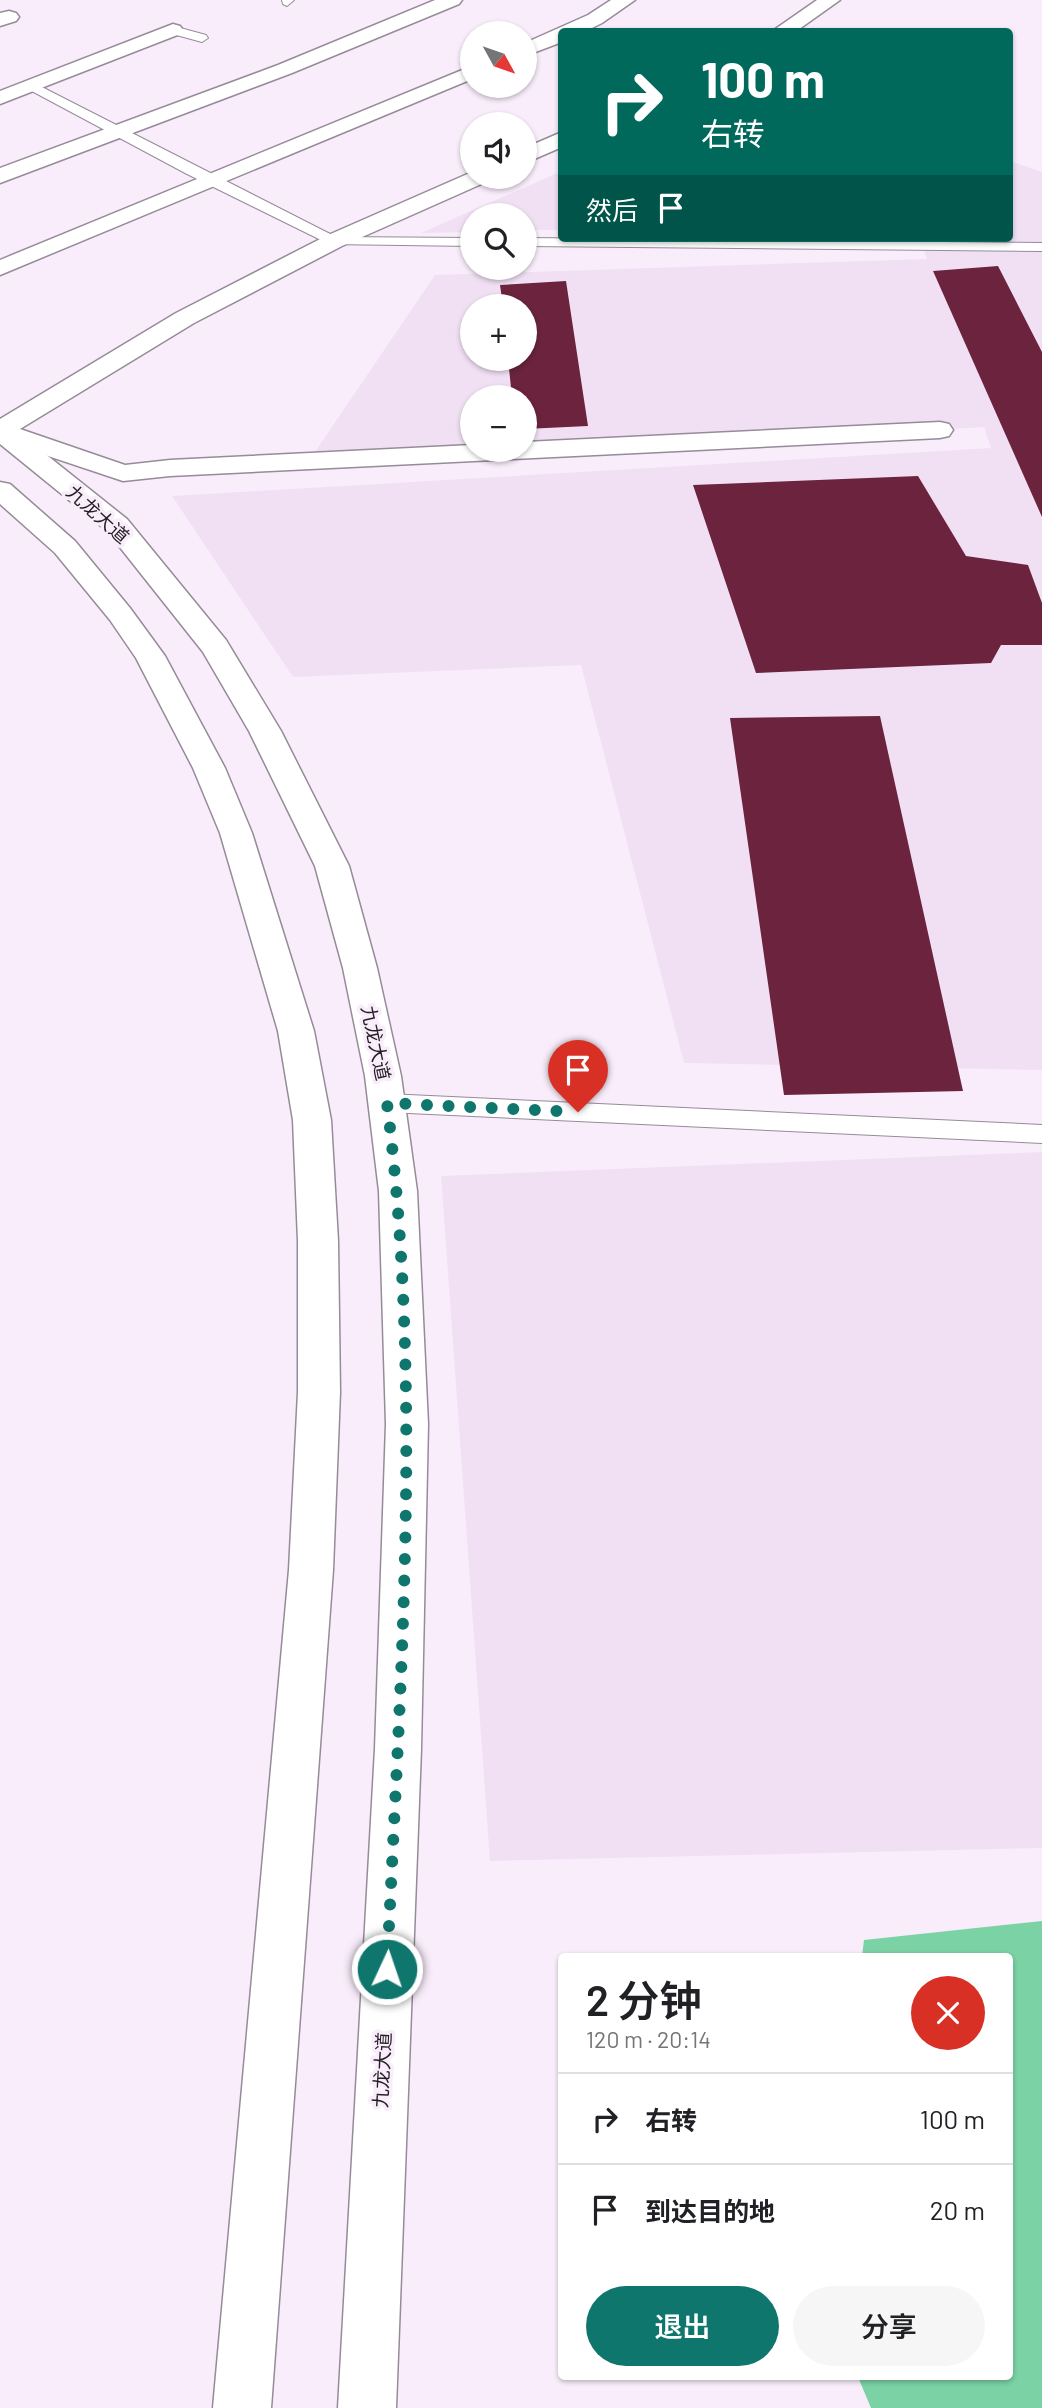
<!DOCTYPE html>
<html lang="zh">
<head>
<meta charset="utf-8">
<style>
	:root { --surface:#fff; --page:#f6f6f6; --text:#202124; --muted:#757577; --line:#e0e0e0; --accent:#0f766e }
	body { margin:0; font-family:Barlow,"Noto Sans SC",sans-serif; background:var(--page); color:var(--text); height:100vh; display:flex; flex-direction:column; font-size:26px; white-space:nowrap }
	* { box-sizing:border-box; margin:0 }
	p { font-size:23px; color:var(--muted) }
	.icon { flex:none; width:38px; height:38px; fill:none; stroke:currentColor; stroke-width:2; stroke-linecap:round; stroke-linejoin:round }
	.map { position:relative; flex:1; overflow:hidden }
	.sheet { position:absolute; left:558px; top:1953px; width:455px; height:427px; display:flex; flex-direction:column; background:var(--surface); border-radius:7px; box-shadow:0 2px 5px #0004 }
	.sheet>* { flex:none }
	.guide { position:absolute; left:558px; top:28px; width:455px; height:214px; border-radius:7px; box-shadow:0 2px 5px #0004; background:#00695c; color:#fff; overflow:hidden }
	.needle { width:46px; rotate:130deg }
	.tools { position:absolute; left:460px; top:21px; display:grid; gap:14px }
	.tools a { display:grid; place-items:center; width:77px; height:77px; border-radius:50%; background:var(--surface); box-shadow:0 2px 5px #0004; font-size:35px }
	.pin { position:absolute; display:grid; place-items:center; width:60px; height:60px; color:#fff; margin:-72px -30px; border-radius:50% 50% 50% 0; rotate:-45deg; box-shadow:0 0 7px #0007 }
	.pin .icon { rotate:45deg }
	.me { position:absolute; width:77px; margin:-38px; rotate:3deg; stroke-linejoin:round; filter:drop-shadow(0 0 5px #0008) }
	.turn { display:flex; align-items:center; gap:24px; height:147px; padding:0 28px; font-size:32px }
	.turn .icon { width:91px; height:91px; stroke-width:2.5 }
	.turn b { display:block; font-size:49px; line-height:60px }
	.then { display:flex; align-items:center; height:66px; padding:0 28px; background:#0003; gap:14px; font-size:26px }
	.round { display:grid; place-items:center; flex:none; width:74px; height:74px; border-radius:37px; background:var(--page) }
	.headline { display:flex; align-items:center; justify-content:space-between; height:119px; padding:0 28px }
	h1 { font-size:42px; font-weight:600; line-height:52px }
	.cta { display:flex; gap:14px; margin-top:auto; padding:14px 28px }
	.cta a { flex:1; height:80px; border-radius:42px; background:var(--accent); color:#fff; font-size:28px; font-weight:600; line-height:80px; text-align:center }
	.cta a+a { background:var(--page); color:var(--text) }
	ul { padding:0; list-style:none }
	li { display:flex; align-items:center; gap:21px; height:91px; padding:0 28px; border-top:2px solid var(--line) }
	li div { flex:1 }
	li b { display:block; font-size:26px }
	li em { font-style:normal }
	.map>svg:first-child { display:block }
</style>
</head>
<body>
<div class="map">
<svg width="1042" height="2408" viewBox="0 0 1042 2408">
	<rect width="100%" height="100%" fill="#f9edfb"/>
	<path fill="#f1e0f4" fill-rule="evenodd" d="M 1010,161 L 1042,172 L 1042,1070 L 684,1063 L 581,665 L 293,677 L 172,496 L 991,448 L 984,427 L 302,471 L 435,275 L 927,259 L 920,238 L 1010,238 ZM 472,306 L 525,306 L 525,359 L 472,359 ZM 472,397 L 525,397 L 525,450 L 472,450 Z
		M 562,171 L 562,230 L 525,230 L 525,215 L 472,215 L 472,232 L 421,233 Z
		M 1042,1152 L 1042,1848 L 490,1861 L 441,1176 Z"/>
	<path fill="#7ad2a5" d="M 1042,1921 L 1042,2408 L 871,2408 L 858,2377 L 1010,2376 L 1010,1956 L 862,1956 L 864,1940 Z"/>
	<path fill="#6b233e" d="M 998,266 L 1042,352 L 1042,517 L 933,271 Z
		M 566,281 L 588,426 L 525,429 L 525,397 L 512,397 L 508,359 L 525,359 L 525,306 L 503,306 L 500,285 Z
		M 918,476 L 966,556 L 1028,565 L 1042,603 L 1042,645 L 1001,645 L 991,663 L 756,673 L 693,485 Z
		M 880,716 L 963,1091 L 784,1095 L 730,718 Z"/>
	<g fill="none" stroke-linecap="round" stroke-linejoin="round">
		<g stroke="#968b98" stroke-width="2">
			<path id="lane" d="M 282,0 L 294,0 L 287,6 L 283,4 Z
				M 173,26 L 206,35 L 208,38 L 202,42 L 169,33 L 167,30 Z
				M 32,82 L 336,237 L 472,238 L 472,246 L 329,244 L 187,174 L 28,89 L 28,83 Z
				M 525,238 L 1042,243 L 1042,251 L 525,246 Z
				M 387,1094 L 1042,1125 L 1042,1143 L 387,1112 L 379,1109 L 376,1103 L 379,1097 Z"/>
		</g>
		<g stroke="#968b98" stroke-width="3">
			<path id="street" d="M 435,0 L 462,0 L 459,4 L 292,73 L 0,183 L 0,168 L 278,65 Z
				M 611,0 L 635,0 L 602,23 L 584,32 L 562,32 L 562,42 L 525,56 L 525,43 L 588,15 Z
				M 817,0 L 840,0 L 795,32 L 771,32 Z
				M 9,11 L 16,13 L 19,17 L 16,21 L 0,26 L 0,13 Z
				M 173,24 L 180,26 L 183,30 L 180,34 L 0,104 L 0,91 Z
				M 472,66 L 472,79 L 0,275 L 0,260 Z
				M 562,132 L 562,147 L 525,163 L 525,148 Z
				M 472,172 L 472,177 L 489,177 L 486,182 L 342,246 L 194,323 L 20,429 L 125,465 L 170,460 L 472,445 L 472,450 L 525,450 L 525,442 L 940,422 L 949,424 L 953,430 L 949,436 L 940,438 L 170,476 L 123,481 L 0,440 L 0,419 L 176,313 L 326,236 Z"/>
		</g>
		<g stroke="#968b98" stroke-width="3">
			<path id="secondary" d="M 0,423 L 9,425 L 127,519 L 226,640 L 281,731 L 349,866 L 377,968 L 401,1076 L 417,1191 L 428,1424 L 421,1749 L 396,2408 L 338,2408 L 375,1749 L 386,1424 L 379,1191 L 365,1076 L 343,968 L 315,866 L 249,731 L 203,652 L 107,531 L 0,444 Z
				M 0,482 L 10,484 L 75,541 L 130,608 L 165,656 L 225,768 L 252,833 L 314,1031 L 331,1120 L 338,1241 L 340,1392 L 333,1570 L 271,2408 L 213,2408 L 289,1570 L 298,1392 L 298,1241 L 293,1120 L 278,1031 L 220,833 L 193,768 L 136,658 L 110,620 L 55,553 L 0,504 Z"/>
		</g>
		<use href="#lane" fill="#fff" fill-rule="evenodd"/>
		<use href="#street" fill="#fff" fill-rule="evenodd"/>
		<use href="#secondary" fill="#fff" fill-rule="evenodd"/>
	</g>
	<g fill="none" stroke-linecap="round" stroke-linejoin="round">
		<path stroke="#0f766e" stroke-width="12" stroke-dasharray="0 21.6" d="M 387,1969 C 400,1682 423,1387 387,1103 L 578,1112"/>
	</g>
	<g text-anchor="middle" stroke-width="7" stroke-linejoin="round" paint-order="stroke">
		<g font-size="19" fill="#221e23" stroke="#f9edfb">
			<text transform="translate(98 514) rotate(42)" y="7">九龙大道</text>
			<text transform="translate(376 1043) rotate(78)" y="7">九龙大道</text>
			<text transform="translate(382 2070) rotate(-87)" y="7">九龙大道</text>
		</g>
	</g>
</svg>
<div class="tools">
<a><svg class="needle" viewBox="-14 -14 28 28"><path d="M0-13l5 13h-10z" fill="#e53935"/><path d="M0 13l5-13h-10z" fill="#757577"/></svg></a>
<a><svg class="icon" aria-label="sound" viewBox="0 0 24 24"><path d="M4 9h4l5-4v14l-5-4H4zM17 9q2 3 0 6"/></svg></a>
<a><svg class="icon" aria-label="search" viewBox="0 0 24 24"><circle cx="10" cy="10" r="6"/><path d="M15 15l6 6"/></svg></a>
<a>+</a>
<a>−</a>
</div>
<div class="pin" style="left:578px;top:1112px;background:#d93025"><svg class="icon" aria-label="arrive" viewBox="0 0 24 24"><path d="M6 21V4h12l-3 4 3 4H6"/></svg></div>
<svg class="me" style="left:387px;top:1969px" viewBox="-20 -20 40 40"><circle r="17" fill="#0f766e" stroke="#fff" stroke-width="3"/><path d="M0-11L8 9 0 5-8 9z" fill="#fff"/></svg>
<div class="guide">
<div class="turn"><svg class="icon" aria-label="right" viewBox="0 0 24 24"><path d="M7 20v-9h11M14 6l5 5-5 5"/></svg><div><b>100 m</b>右转</div></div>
<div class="then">然后<svg class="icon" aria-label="arrive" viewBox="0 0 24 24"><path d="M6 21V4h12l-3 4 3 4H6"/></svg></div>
</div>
<section class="sheet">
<div class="headline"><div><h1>2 分钟</h1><p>120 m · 20:14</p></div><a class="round" style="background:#d93025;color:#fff"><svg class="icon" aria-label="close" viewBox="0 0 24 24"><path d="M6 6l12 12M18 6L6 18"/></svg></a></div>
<ul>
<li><svg class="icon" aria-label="right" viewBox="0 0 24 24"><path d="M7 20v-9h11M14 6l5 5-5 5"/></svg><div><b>右转</b></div><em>100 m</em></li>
<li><svg class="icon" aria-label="arrive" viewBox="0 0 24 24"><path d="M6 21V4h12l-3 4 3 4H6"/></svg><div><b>到达目的地</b></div><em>20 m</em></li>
</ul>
<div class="cta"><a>退出</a><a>分享</a></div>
</section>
</div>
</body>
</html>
